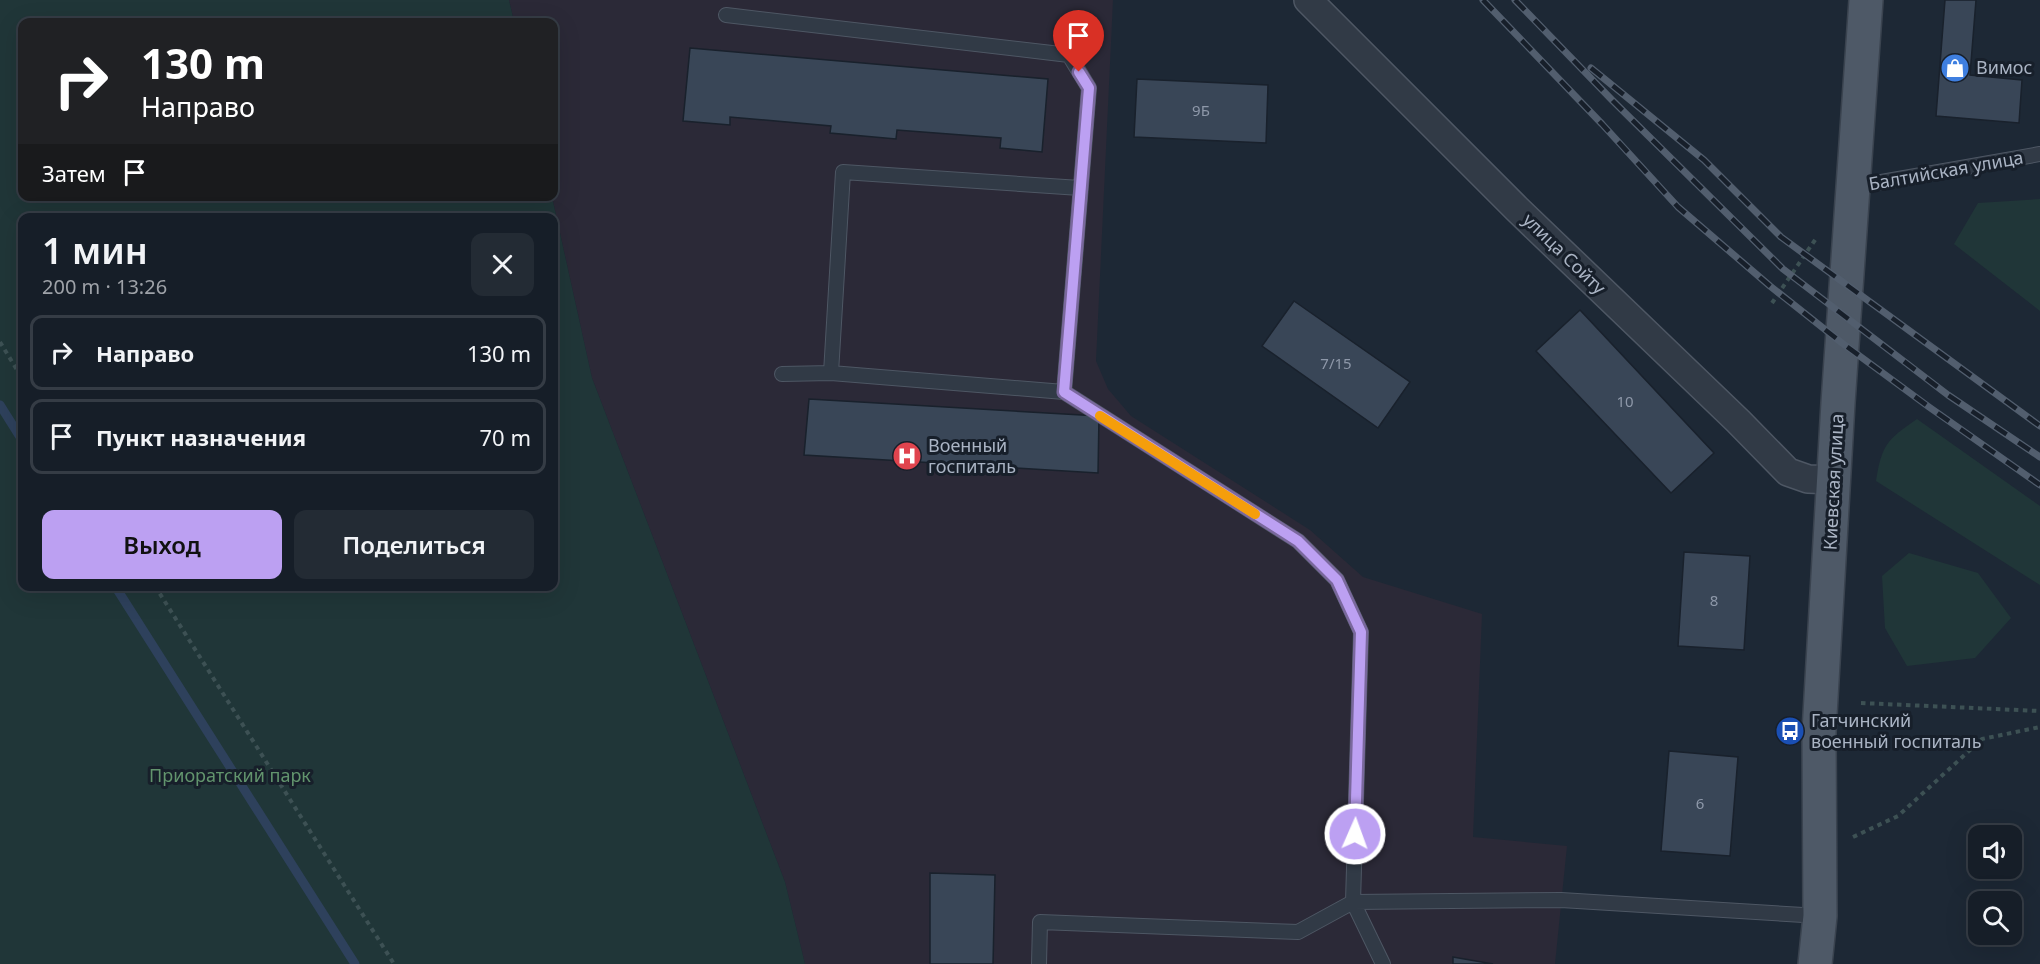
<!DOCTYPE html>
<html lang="ru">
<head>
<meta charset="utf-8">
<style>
	:root { --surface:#161e28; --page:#232b34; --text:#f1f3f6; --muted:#9ea2a8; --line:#353c45; --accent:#bca0f2 }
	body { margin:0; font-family:"Noto Sans",sans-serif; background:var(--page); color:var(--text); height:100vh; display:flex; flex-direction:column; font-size:22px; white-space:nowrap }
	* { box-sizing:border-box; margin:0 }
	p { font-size:20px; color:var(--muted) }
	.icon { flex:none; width:33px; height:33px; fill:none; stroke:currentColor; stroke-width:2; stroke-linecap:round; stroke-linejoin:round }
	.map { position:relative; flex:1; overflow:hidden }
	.panel { position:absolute; left:18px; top:213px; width:540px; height:378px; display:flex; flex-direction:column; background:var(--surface); border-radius:12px; box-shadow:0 6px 24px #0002,0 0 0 2px var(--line) }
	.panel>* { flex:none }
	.top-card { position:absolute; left:18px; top:18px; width:540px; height:183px; border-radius:12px; box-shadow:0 6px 24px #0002,0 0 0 2px var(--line); background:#202124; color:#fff; overflow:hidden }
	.buttons { position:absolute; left:1968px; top:825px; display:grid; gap:12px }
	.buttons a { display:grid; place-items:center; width:54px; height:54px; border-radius:12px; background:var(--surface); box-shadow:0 6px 24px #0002,0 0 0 2px var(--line); font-size:30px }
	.pin { position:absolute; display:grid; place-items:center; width:51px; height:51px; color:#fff; margin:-62px -26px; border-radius:50% 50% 50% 0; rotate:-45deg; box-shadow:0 0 6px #0007 }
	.pin .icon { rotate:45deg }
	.me { position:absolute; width:66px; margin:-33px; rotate:2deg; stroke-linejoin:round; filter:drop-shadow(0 0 4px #0008) }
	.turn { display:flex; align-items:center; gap:21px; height:126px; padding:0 24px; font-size:27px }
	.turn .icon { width:78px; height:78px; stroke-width:2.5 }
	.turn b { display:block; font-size:42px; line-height:51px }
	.then { display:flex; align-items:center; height:57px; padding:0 24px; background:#0003; gap:12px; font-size:22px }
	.round { display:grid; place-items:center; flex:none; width:63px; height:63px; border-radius:12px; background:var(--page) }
	.head { display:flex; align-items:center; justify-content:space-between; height:102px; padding:0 24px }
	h1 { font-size:36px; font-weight:600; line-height:45px }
	.cta { display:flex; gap:12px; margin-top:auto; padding:12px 24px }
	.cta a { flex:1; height:69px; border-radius:12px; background:var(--accent); color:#111; font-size:24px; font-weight:600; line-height:69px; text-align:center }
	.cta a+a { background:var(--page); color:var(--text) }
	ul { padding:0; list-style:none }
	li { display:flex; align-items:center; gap:18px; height:75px; margin:0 12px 9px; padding:0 12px; border:3px solid var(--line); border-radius:12px }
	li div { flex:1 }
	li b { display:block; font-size:22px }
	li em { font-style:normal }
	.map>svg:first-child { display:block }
</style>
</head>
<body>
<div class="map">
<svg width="2040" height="964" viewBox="0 0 2040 964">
	<rect width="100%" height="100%" fill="#1d2835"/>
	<path fill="#2b2937" d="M 509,0 L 1113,0 L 1096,361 L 1108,389 L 1131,416 L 1310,530 L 1363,577 L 1482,614 L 1473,837 L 1567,846 L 1555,964 L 805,964 L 785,882 L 592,378 L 552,197 L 554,22 L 514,22 Z"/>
	<path fill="#203638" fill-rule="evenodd" d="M 0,0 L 509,0 L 514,22 L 22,22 L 22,196 L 552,197 L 592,378 L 785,882 L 805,964 L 0,964 ZM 22,218 L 554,218 L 554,586 L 22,586 Z
		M 2040,199 L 2040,311 L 1954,244 L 1978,203 Z
		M 1917,419 L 2040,506 L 2040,585 L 1876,481 C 1882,444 1887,440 1917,419 Z
		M 1909,553 L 1978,573 L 2011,618 L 1975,658 L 1907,666 L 1885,628 L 1882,576 Z"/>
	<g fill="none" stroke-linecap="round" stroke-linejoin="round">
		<path stroke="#2e415c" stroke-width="9" d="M 0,405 L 22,440
			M 115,586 L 355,964"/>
	</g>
	<path fill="#394657" stroke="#19212c" stroke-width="1.5" d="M 1945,0 L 1976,0 L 1970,75 L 2022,80 L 2019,123 L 1936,116 Z
		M 690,48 L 1048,79 L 1042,152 L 1000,148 L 1001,138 L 897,130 L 896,139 L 830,133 L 831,126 L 730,117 L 730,125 L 683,121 Z
		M 1137,79 L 1268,85 L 1266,143 L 1134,137 Z
		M 1294,301 L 1410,382 L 1378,428 L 1262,346 Z
		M 1580,310 L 1714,453 L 1671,493 L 1536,351 Z
		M 809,399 L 1099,416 L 1098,473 L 804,455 Z
		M 1684,552 L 1750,556 L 1744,650 L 1678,646 Z
		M 1669,751 L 1738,757 L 1730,856 L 1661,851 Z
		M 930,873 L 995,875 L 993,964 L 930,964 Z
		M 1453,957 L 1493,964 L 1453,964 Z"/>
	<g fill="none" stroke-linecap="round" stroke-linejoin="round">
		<g stroke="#4e5764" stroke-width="16">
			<path id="service" d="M 726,15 L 1069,55 L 1089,88 L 1064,392
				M 1853,187 L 2040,154
				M 831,373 L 843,172 L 1080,188
				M 782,374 L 831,373 L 1064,392 L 1298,541 L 1337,580 L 1361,632 L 1353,902 L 1561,900 L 1820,916
				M 1039,964 L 1040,922 L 1298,932 L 1353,902 L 1383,964"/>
		</g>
		<g stroke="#4e5764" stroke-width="30">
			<path id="minor" d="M 1308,0 L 1517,209 L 1738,421 L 1788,472 L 1808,479 L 1835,480"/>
		</g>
		<g stroke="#3a434f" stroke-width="36">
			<path id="primary" d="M 1815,964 L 1820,916 L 1819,732 L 1838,403 L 1866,0"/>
		</g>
		<path stroke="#3d5154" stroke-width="4" stroke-dasharray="4.5 4.5" stroke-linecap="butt" d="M 1772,303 L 1817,237
			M 0,342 L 22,378
			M 155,586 L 394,964
			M 1861,703 L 2040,711
			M 1853,837 L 1898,816 L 1982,739 L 2040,727"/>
		<use href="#service" stroke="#313a46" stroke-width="14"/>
		<use href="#minor" stroke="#313a46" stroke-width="27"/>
		<use href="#primary" stroke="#4e5967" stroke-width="33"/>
		<g stroke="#525e6e" stroke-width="7">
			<path id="rail" d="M 1483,0 L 1602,124 L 1678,207 L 1770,286 L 1842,343 L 1929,407 L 2040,485
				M 1515,0 L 1612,100 L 1783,269 L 1948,395 L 2040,457
				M 1591,68 L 1704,160 L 1781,237 L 2040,426"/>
		</g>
		<use href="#rail" stroke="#171f2a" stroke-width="4.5" stroke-dasharray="14" stroke-linecap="butt"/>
	</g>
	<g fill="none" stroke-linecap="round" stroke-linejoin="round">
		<g stroke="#7a689d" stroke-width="15">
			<path id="route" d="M 1079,72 L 1089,88 L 1064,392 L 1298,541 L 1337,580 L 1361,632 L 1355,834"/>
		</g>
		<use href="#route" stroke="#bca0f2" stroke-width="10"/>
		<path stroke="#f59e0b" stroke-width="10" d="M 1100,416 L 1255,514"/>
	</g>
	<defs>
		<g id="shop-disc" transform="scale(1.5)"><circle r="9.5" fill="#3f7fe0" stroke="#171f2a"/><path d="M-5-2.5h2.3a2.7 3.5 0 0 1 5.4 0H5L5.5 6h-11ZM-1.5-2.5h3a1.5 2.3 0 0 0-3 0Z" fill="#fff"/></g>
		<g id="hospital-disc" transform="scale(1.5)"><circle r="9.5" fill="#e0444e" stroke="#171f2a"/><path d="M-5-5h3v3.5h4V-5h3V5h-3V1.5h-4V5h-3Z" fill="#fff"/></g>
		<g id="bus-disc" transform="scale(1.5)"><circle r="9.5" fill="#1a4fb4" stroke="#171f2a"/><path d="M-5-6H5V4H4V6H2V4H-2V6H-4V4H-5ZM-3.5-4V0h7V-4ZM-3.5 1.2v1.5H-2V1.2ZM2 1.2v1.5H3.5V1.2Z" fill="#fff"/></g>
	</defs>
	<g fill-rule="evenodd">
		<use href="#shop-disc" x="1955" y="68"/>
		<use href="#hospital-disc" x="907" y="456"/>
		<use href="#bus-disc" x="1790" y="731"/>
	</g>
	<g text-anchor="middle" stroke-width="6" stroke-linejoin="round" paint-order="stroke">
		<g font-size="15" fill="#8e98a9">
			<text x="1201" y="116">9Б</text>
			<text x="1336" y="369">7/15</text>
			<text x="1625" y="407">10</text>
			<text x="1714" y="606">8</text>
			<text x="1700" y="809">6</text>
		</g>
		<g font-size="18" fill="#aab4c4" stroke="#171f2a" text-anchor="start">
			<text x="1976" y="74">Вимос</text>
			<text x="928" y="452">Военный<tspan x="928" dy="21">госпиталь</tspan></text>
			<text x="1811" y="727">Гатчинский<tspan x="1811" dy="21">военный госпиталь</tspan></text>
		</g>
		<g font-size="18" fill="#aab4c4" stroke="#171f2a">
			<text transform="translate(1946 171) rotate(-10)" y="6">Балтийская улица</text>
			<text transform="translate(1564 254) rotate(44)" y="6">улица Сойту</text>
			<text transform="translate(1834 482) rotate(-87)" y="6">Киевская улица</text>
		</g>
		<g font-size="18" fill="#62946d" stroke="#171f2a">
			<text x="230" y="782">Приоратский парк</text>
		</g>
	</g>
</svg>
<div class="buttons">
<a><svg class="icon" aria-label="sound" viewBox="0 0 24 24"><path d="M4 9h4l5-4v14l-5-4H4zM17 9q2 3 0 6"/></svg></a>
<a><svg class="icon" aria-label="search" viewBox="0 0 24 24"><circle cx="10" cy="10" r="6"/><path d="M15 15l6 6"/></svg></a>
</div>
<div class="pin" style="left:1079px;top:72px;background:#d93025"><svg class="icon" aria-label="arrive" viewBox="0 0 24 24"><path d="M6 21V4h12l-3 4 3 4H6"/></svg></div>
<svg class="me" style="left:1355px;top:834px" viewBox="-20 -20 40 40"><circle r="17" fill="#bca0f2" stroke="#fff" stroke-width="3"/><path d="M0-11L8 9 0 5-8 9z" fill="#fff"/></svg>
<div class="top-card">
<div class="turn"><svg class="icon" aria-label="right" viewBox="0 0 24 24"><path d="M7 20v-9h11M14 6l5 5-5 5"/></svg><div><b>130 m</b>Направо</div></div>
<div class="then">Затем<svg class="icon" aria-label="arrive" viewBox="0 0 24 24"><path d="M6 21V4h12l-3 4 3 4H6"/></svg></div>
</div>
<section class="panel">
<div class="head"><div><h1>1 мин</h1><p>200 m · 13:26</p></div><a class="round"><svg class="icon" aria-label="close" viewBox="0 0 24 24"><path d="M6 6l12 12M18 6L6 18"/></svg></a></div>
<ul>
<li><svg class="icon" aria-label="right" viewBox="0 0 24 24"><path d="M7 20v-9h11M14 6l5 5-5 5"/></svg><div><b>Направо</b></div><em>130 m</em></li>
<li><svg class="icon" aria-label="arrive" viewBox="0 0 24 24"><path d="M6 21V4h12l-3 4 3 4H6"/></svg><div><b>Пункт назначения</b></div><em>70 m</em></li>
</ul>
<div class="cta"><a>Выход</a><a>Поделиться</a></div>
</section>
</div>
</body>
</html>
